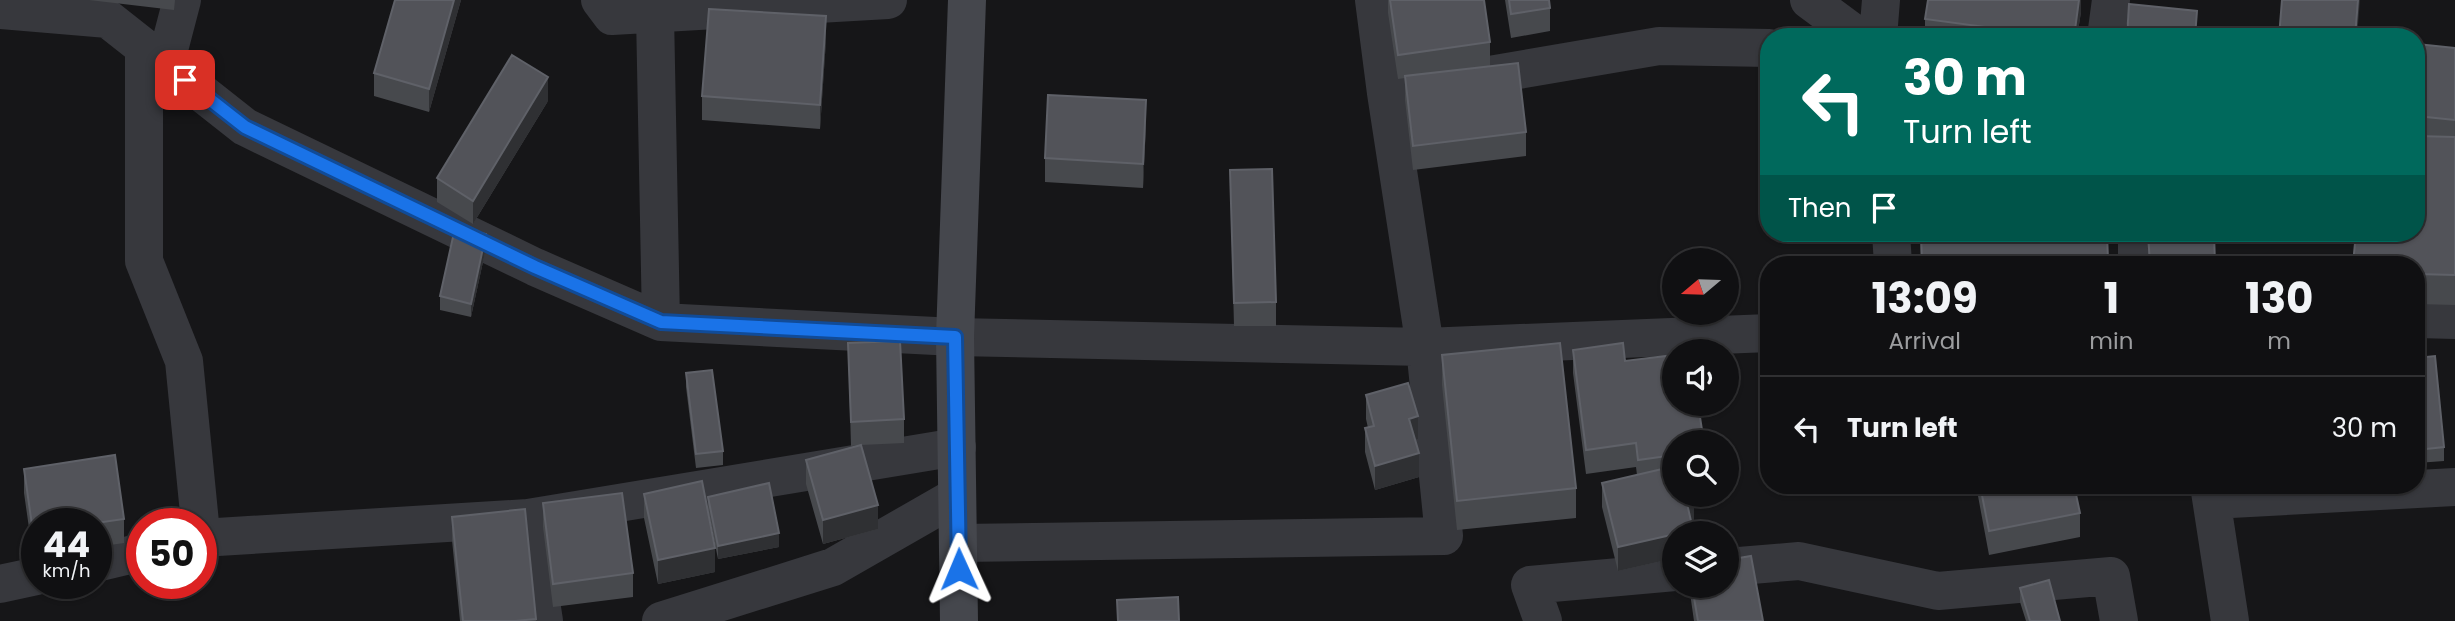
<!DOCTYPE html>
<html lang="en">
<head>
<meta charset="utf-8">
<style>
	:root { --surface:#101012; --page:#1e1e20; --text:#f1f3f6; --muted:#9c9d9f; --line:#303032 }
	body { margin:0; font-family:Poppins,sans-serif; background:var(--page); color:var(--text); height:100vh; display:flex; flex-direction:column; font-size:26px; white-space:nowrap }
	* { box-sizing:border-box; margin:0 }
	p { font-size:23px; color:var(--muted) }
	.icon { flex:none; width:38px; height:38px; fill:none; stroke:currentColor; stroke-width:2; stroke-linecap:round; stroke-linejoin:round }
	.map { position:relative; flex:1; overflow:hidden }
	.drawer { position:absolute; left:1760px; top:256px; width:665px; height:238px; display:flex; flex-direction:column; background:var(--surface); border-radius:28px; box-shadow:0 2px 5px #0004,0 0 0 2px var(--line) }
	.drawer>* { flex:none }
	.hud { position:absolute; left:1760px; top:28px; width:665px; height:214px; border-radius:28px; box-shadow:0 2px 5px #0004,0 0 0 2px var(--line); background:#00695c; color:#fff; overflow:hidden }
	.needle { width:46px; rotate:251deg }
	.controls { position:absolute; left:1662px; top:248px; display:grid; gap:14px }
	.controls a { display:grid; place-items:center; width:77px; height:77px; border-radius:50%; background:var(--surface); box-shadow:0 2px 5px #0004,0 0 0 2px var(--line); font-size:35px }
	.speed { position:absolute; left:21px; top:508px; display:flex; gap:14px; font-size:35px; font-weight:700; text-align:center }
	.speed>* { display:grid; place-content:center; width:91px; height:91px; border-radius:50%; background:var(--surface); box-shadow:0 2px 5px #0004,0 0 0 2px var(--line); line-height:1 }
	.speed small { font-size:18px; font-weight:400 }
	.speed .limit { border:10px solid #d22; background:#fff; color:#111 }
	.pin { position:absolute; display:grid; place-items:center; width:60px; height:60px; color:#fff; margin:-30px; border-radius:14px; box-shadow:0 4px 10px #0006 }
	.me { position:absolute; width:77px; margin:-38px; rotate:359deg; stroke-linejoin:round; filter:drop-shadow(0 0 5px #0008) }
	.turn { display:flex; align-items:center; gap:24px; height:147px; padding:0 28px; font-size:32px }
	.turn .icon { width:91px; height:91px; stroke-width:2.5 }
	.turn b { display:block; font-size:49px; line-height:60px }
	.then { display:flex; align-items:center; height:66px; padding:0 28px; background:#0003; gap:14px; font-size:26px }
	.eta { display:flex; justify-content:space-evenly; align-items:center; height:119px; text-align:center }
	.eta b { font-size:42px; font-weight:700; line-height:49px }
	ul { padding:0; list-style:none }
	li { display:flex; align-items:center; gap:21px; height:105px; padding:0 28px; border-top:2px solid var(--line) }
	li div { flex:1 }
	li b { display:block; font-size:26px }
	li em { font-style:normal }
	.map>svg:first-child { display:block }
</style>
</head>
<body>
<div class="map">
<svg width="2455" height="621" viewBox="0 0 2455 621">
	<rect width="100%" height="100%" fill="#161618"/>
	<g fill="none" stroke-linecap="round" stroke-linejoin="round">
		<path stroke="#37383d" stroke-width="38" d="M 600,0 L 612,16 L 888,0
			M 1374,0 L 1386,93 L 1410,89
			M 1809,0 L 1859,37
			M 0,10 L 108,19 L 245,127 L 535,267 L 661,322 L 955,337 L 1425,347 L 1769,333
			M 655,14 L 661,322
			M 1878,37 L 1881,0
			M 2106,37 L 2111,0
			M 144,48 L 144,261 L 184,361 L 200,523
			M 165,65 L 182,0
			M 1466,79 L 1659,46 L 1769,48
			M 1891,233 L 1893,264
			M 2137,233 L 2137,264
			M 2417,319 L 2455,320
			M 2209,485 L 2230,621
			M 2212,500 L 2455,487
			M 528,518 L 544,621
			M 201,538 L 528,518 L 957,447
			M 959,543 L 1444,536 L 1425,347 L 1386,93
			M 96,563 L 142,552
			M 1727,567 L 1799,561 L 1938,591 L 2111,576 L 2119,621
			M 0,584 L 37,576
			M 661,621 L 833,567 L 957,496
			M 1543,621 L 1530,585 L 1675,572"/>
		<path stroke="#45474d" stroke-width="38" d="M 959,621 L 955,337 L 967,0"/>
	</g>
	<path fill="#47494d" d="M 89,0 L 175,0 L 174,10 Z
		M 395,0 L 461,0 L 429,112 L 374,96 L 374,73 Z
		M 1388,0 L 1484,0 L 1490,42 L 1490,66 L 1526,132 L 1526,156 L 1413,170 L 1405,100 L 1405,78 L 1398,79 L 1388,13 Z
		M 1505,0 L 1549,0 L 1550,8 L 1550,31 L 1511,38 Z
		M 2081,0 L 2081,12 L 2077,37 L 1925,37 L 1925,19 Z
		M 826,40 L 820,129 L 702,120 L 702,96 Z
		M 2417,44 L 2455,48 L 2455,305 L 2417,304 Z
		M 548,101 L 473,224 L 437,202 L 437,178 Z
		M 1146,124 L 1143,188 L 1045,182 L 1045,158 Z
		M 1230,170 L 1276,302 L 1276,326 L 1234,326 Z
		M 1920,233 L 2107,233 L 2108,264 L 1921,264 Z
		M 2147,233 L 2214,233 L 2215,264 L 2149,264 Z
		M 486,248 L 471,317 L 440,310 L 440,296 Z
		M 848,343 L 904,419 L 904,443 L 861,445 L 878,529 L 823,544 L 806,484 L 806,460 L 858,445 L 851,446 Z
		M 1573,350 L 1625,361 L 1675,443 L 1675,495 L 1694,521 L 1691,522 L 1693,534 L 1675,534 L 1675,558 L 1618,571 L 1602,507 L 1602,483 L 1637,475 L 1636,467 L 1586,474 L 1573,373 Z
		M 1442,355 L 1576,488 L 1576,518 L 1457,530 L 1442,385 Z
		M 2417,358 L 2444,447 L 2444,461 L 2417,463 Z
		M 686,373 L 723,451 L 723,465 L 696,468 L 686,387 Z
		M 1366,395 L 1418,439 L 1415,440 L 1419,477 L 1375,490 L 1365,452 L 1365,428 L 1368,428 L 1366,419 Z
		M 24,469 L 124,519 L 124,543 L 96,547 L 96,523 L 37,523 L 37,555 L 33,556 L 24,493 Z
		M 1978,485 L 2074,485 L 2080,513 L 2080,537 L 1989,555 L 1978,496 Z
		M 644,494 L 715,572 L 658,584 L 644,518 Z
		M 708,497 L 779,547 L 718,559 L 708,510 Z
		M 543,503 L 633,573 L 633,597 L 553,607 L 543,527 Z
		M 525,509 L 536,621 L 460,621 L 452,540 L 452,517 Z
		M 1689,586 L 1727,586 L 1763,621 L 1694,621 Z
		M 2020,588 L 2060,621 L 2026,621 L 2020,602 Z"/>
	<path fill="#2f3033" d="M 454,0 L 461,0 L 429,112 L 429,89 Z
		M 2079,0 L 2081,0 L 2081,12 L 2077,37 L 2074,37 Z
		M 2358,0 L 2360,0 L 2357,37 L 2355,37 Z
		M 826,16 L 826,40 L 820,129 L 820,105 Z
		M 548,77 L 548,101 L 473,224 L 473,201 Z
		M 1146,100 L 1146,124 L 1143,188 L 1143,164 Z
		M 486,234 L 486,248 L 471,317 L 471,304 Z
		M 1418,416 L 1418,439 L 1409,442 L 1409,419 Z
		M 1419,453 L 1419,477 L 1375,490 L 1375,466 Z
		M 1694,498 L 1694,521 L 1686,523 L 1686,499 Z
		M 878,505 L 878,529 L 823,544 L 823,520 Z
		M 1693,530 L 1693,534 L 1677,534 Z
		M 779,533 L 779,547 L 718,559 L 718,546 Z
		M 1675,534 L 1675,558 L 1618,571 L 1618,547 Z
		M 715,548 L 715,572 L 658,584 L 658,560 Z"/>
	<path fill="#525359" stroke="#5f6168" stroke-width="2" d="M 395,0 L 454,0 L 429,89 L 374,73 Z
		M 1390,0 L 1484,0 L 1490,42 L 1398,55 Z
		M 1509,0 L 1549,0 L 1550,8 L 1511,14 Z
		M 1928,0 L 2079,0 L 2074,37 L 2060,37 L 1925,19 Z
		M 2282,0 L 2358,0 L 2355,37 L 2279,37 Z
		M 2129,4 L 2197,11 L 2195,37 L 2127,37 Z
		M 709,9 L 826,16 L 820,105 L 702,96 Z
		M 2417,44 L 2455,48 L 2455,120 L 2417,116 Z
		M 512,55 L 548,77 L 473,201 L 437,178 Z
		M 1518,63 L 1526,132 L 1413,146 L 1405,76 Z
		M 1048,95 L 1146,100 L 1143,164 L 1045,158 Z
		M 2417,136 L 2455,137 L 2455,275 L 2417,274 L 2417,264 L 2353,264 L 2356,233 L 2417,233 Z
		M 1272,169 L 1276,302 L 1234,303 L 1230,170 Z
		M 455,228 L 486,234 L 471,304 L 440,296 Z
		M 1921,233 L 2107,233 L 2108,260 L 1992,264 L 1922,264 Z
		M 2148,233 L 2214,233 L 2215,264 L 2150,264 Z
		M 900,341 L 904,419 L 851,422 L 848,343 Z
		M 1560,343 L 1576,488 L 1457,501 L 1442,355 Z
		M 1623,343 L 1625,361 L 1675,355 L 1675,404 L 1698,404 L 1704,443 L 1675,443 L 1675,455 L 1638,460 L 1636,443 L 1586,450 L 1573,350 Z
		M 2435,356 L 2444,447 L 2417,450 L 2417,358 Z
		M 712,370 L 723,451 L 696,454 L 686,373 Z
		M 1408,383 L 1418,416 L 1409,419 L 1419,453 L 1375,466 L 1365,428 L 1374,426 L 1366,395 Z
		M 861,445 L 878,505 L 823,520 L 806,460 Z
		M 115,455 L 124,519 L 96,523 L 37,523 L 37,531 L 33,532 L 24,469 Z
		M 1675,466 L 1675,495 L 1693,495 L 1694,498 L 1686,499 L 1693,530 L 1618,547 L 1602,483 Z
		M 702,481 L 715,548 L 658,560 L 644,494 Z
		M 769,483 L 779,533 L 718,546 L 708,497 Z
		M 1980,485 L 2074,485 L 2080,513 L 1989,531 Z
		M 622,493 L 633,573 L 553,584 L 543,503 Z
		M 525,509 L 536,619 L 515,621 L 463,621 L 452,517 Z
		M 1751,556 L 1763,621 L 1698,621 L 1692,586 L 1727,586 L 1727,560 Z
		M 2049,580 L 2060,621 L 2030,621 L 2020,588 Z
		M 1178,597 L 1179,621 L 1118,621 L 1117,600 Z"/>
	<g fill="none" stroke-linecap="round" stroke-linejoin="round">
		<g stroke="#114b97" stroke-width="18">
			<path id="route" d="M 185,80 L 245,127 L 535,267 L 661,322 L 955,337 L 959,569"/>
		</g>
		<use href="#route" stroke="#1a73e8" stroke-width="12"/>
	</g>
</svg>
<div class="controls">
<a><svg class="needle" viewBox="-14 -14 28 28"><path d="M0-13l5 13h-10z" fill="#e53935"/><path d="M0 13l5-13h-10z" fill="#9c9d9f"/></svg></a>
<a><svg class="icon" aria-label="sound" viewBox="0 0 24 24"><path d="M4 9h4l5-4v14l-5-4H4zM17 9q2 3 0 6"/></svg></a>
<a><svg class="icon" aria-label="search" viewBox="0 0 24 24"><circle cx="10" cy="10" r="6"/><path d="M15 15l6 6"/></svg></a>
<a><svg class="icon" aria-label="layers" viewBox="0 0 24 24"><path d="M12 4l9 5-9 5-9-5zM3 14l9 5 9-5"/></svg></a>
</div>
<div class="speed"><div>44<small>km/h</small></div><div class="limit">50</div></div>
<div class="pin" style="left:185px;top:80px;background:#d93025"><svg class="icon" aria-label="arrive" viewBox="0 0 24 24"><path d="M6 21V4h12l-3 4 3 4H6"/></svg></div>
<svg class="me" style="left:959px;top:569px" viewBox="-20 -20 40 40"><path d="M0-17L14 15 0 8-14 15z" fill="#1a73e8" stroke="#fff" stroke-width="4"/></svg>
<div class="hud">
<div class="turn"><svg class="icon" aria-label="left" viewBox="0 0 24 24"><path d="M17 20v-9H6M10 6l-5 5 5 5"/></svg><div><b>30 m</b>Turn left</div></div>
<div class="then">Then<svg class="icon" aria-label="arrive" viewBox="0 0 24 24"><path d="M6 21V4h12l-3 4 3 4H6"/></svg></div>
</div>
<section class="drawer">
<div class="eta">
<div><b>13:09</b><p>Arrival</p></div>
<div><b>1</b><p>min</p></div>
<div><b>130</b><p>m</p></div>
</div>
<ul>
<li><svg class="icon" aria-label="left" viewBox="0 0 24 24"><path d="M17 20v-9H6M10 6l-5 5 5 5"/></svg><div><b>Turn left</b></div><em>30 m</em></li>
</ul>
</section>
</div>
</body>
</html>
